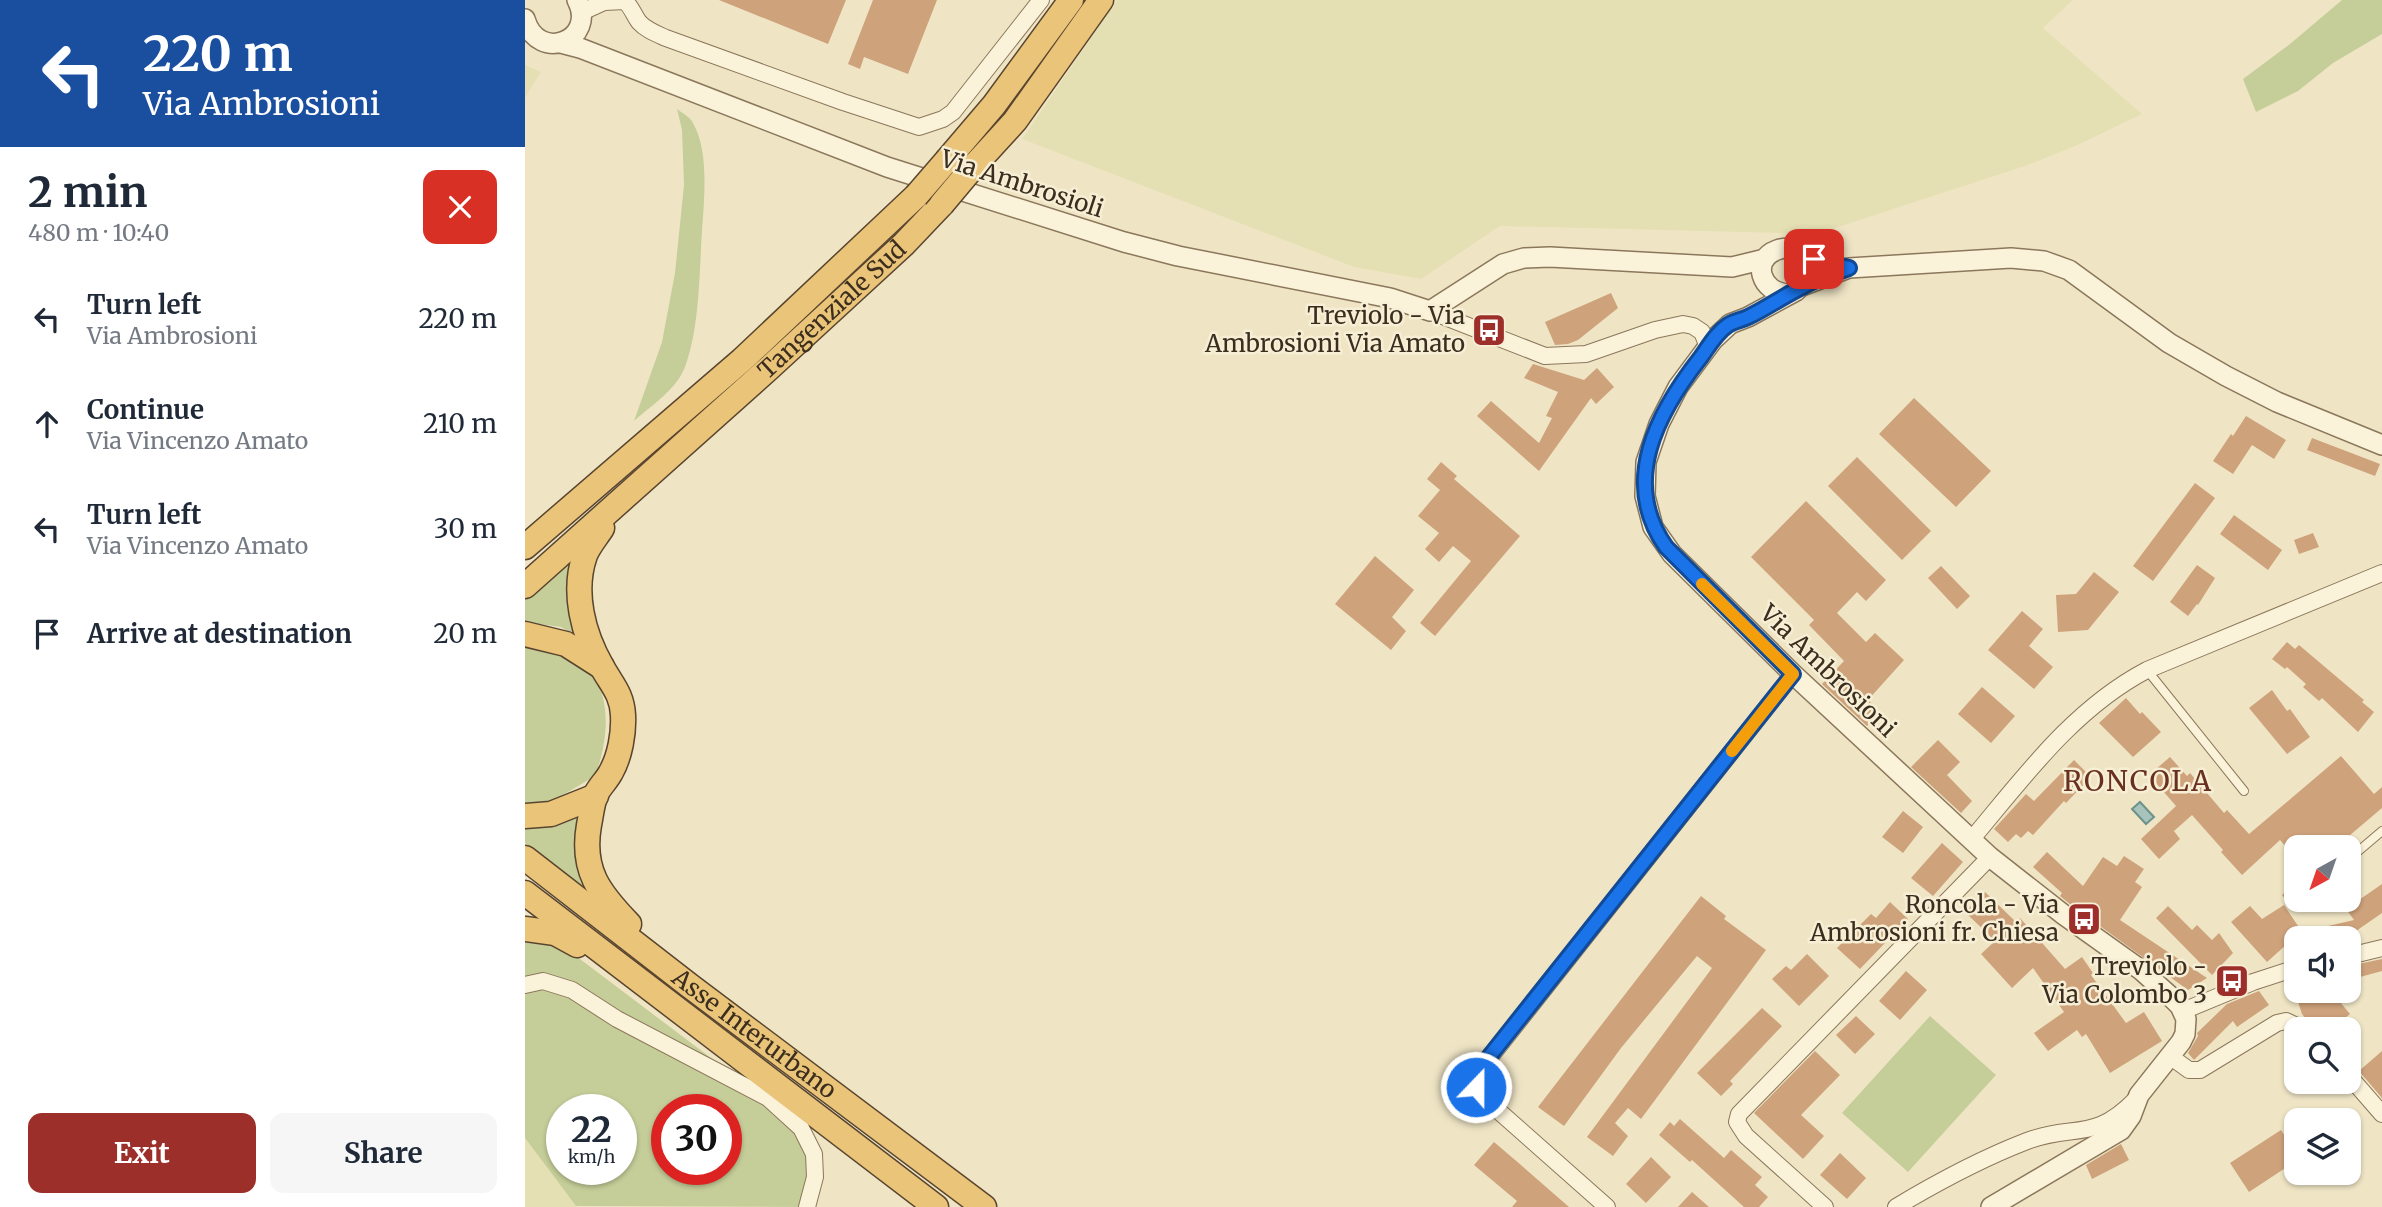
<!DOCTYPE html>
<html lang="en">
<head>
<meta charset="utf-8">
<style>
	:root { --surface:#fff; --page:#f6f6f7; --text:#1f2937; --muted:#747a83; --accent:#9c2f29 }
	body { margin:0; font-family:Merriweather,serif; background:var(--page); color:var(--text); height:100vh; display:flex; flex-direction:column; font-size:26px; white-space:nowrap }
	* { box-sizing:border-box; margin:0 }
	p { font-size:23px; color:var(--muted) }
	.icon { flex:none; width:38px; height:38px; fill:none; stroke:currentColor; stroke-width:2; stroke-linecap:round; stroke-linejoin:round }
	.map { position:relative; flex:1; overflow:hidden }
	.side { display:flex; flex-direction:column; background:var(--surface); width:525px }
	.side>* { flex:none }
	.banner { background:#1a4fa0; color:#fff; overflow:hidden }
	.needle { width:46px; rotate:220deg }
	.controls { position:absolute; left:1759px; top:835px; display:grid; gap:14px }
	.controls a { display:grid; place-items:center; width:77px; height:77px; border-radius:14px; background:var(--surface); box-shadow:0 2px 5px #0004; font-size:35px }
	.speed { position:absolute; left:21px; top:1094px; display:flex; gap:14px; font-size:35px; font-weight:700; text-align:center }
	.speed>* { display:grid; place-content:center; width:91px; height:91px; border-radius:50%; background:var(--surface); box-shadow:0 2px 5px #0004; line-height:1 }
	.speed small { font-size:18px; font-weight:400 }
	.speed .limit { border:10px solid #d22; background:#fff; color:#111 }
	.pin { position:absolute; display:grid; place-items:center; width:60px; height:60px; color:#fff; margin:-30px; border-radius:14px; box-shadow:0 4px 10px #0006 }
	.me { position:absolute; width:77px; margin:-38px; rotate:22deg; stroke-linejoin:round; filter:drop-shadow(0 0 5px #0008) }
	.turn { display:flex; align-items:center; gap:24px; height:147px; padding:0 28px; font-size:32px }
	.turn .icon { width:91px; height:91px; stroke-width:2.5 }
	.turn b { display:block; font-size:49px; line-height:60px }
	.round { display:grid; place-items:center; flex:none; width:74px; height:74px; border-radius:14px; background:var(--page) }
	.headline { display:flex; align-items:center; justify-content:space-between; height:119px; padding:0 28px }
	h1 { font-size:42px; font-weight:700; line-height:52px }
	.button { display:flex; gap:14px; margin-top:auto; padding:14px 28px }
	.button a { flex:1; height:80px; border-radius:14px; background:var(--accent); color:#fff; font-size:28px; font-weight:700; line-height:80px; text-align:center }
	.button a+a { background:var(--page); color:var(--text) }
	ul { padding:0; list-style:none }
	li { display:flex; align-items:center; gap:21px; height:105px; padding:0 28px }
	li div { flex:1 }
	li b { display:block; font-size:26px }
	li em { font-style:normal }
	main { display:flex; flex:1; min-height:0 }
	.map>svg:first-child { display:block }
</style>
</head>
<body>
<main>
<section class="side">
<div class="banner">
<div class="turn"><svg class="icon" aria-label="left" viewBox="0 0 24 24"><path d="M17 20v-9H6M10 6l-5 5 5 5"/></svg><div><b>220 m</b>Via Ambrosioni</div></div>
</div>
<div class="headline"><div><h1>2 min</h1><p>480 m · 10:40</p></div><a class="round" style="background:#d93025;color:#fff"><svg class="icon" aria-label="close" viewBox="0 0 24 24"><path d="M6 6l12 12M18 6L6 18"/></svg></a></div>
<ul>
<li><svg class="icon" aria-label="left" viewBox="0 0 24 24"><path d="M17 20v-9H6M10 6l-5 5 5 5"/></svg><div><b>Turn left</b><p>Via Ambrosioni</p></div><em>220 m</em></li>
<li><svg class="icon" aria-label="ahead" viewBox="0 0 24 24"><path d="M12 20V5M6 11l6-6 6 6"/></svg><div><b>Continue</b><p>Via Vincenzo Amato</p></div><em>210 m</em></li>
<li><svg class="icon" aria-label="left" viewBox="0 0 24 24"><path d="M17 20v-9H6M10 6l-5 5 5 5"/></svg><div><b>Turn left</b><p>Via Vincenzo Amato</p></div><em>30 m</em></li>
<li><svg class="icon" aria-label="arrive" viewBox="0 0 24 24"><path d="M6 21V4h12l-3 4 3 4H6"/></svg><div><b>Arrive at destination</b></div><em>20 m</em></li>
</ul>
<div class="button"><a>Exit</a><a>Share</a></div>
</section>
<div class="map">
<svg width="1857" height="1207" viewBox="0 0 1857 1207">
	<rect width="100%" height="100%" fill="#efe5c5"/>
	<path fill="#e5e0b3" d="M 592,0 L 1548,0 L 1518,28 L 1617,114 L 1555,144 L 1503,165 L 1292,234 L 975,226 L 896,279 L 829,267 L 497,139 Z
		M 0,65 L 16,72 L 0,98 Z
		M 0,1138 L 51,1206 L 52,1207 L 0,1207 Z"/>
	<path fill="#c5ce99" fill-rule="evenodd" d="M 1817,0 L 1857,0 L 1857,34 L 1808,63 L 1773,91 L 1731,112 L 1718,79 L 1765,44 Z
		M 152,109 C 157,113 165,117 168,123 C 187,156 177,214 176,250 C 174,288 173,331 160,367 C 151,390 127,405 109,421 L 137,342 L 150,273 L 159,185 L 157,130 Z
		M 51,552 C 36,591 41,604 58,640 L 36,627 L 0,622 L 0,598 Z
		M 0,639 C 16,646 42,654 56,663 C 90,688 83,743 70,776 C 49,788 25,806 0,804 Z
		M 60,807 L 74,899 L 0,843 L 0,823 Z
		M 0,940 L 32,946 L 47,953 L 194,1064 L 231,1087 L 47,986 L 0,982 Z
		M 18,983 L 226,1094 L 268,1126 L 281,1147 L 286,1168 L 275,1207 L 51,1206 L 0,1138 L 0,988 ZM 37,1110 L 96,1110 L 96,1169 L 37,1169 ZM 142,1110 L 201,1110 L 201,1169 L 142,1169 Z
		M 1405,1016 L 1471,1075 L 1383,1172 L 1317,1113 Z"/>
	<path fill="#a7c3bc" stroke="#6d928b" stroke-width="2" d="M 1615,802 L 1629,817 L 1621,824 L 1607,809 Z"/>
	<path fill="#cea27b" d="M 194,0 L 321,0 L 303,44 Z
		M 348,0 L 412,0 L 383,74 L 339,57 L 335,69 L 323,64 Z
		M 1086,293 L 1093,308 L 1053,340 L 1043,344 L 1030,345 L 1020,322 Z
		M 1008,364 L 1059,380 L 1072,368 L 1089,387 L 1071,404 L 1066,398 L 1014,471 L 952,416 L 966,401 L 1014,443 L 1027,418 L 1021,416 L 1033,392 L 999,378 Z
		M 1389,398 L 1466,471 L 1431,507 L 1354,434 Z
		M 1721,416 L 1761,440 L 1749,459 L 1727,445 L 1708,474 L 1688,461 L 1706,434 L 1708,436 Z
		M 1787,438 L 1855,464 L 1850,476 L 1782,450 Z
		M 1332,457 L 1406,531 L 1377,560 L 1303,486 Z
		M 916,462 L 932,476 L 929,479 L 995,536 L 910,636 L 895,623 L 946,561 L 928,546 L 914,562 L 900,549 L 914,533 L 893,516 L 915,490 L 902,479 Z
		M 1670,483 L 1690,498 L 1628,581 L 1608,566 Z
		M 1281,501 L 1361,580 L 1341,601 L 1332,592 L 1312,613 L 1341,642 L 1350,633 L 1379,660 L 1343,700 L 1355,712 L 1342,726 L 1297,684 L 1319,661 L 1284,625 L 1289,620 L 1226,557 Z
		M 1709,515 L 1757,550 L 1743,570 L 1695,534 Z
		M 1788,533 L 1794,547 L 1774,554 L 1769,540 Z
		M 850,556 L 889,590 L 867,617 L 881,631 L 866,650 L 810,604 Z
		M 1672,565 L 1690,578 L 1673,605 L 1672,604 L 1663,616 L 1645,602 Z
		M 1416,566 L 1445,596 L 1432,609 L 1403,578 Z
		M 1569,572 L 1594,592 L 1563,630 L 1533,632 L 1531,595 L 1551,594 Z
		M 1497,611 L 1518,629 L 1504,646 L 1528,667 L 1509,689 L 1463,650 Z
		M 1762,642 L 1770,649 L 1774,645 L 1839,700 L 1837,702 L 1849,712 L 1833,732 L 1797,698 L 1794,701 L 1778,687 L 1781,684 L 1762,667 L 1760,669 L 1747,659 Z
		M 1457,687 L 1490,716 L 1466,743 L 1433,714 Z
		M 1747,690 L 1762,711 L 1765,709 L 1785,737 L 1762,754 L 1724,708 Z
		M 1601,698 L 1615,714 L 1617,712 L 1636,732 L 1608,757 L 1574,723 Z
		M 1413,740 L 1435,762 L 1422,775 L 1447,801 L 1436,813 L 1386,767 Z
		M 1816,756 L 1849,794 L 1857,787 L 1857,808 L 1811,847 L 1761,847 L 1755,840 L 1717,875 L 1696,852 L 1698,850 L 1667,815 L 1649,831 L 1655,839 L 1634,859 L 1616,839 L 1651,806 L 1624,775 L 1645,757 L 1662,776 L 1665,773 L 1699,813 L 1702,810 L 1724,834 Z
		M 1549,760 L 1566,777 L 1541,803 L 1539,801 L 1508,835 L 1503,831 L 1496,838 L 1491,834 L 1483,842 L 1469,829 L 1501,794 L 1509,801 Z
		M 1378,811 L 1398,827 L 1378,853 L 1357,837 Z
		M 1417,843 L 1438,862 L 1408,896 L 1386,878 Z
		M 1522,852 L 1558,886 L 1578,857 L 1592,866 L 1599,856 L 1619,869 L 1610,882 L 1617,887 L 1595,920 L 1682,978 L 1663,990 L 1546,905 L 1535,896 L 1537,893 L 1508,867 Z
		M 1771,883 L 1771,912 L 1757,895 Z
		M 1857,884 L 1857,913 L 1821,938 L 1771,938 L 1771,958 L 1762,944 L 1742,962 L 1706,922 L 1725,906 L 1737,919 L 1759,905 L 1777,932 L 1829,920 L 1821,909 Z
		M 1460,892 L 1491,922 L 1495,918 L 1540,969 L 1557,957 L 1568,973 L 1566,975 L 1601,1023 L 1619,1012 L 1637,1041 L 1585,1073 L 1561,1034 L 1557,1037 L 1552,1030 L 1523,1051 L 1509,1033 L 1539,1012 L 1508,968 L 1487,988 L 1456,954 L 1470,941 L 1440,912 Z
		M 1176,896 L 1201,916 L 1199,919 L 1241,950 L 1116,1119 L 1103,1108 L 1090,1123 L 1103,1136 L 1088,1156 L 1062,1137 L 1187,968 L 1172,956 L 1096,1048 L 1039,1126 L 1013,1107 Z
		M 1365,902 L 1383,919 L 1335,969 L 1312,948 L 1346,914 L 1351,918 Z
		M 1643,906 L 1667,930 L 1672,925 L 1687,940 L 1694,933 L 1708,953 L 1687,975 L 1631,918 Z
		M 1282,954 L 1304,976 L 1274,1006 L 1247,979 L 1261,966 L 1266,970 Z
		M 1857,959 L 1857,971 L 1824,980 L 1824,966 Z
		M 1381,971 L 1402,990 L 1375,1020 L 1354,1001 Z
		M 1769,990 L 1805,990 L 1825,1014 L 1820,1018 L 1824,1022 L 1815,1029 L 1789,1029 L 1777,1014 Z
		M 1734,991 L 1744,1005 L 1712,1027 L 1708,1021 L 1669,1060 L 1663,1053 L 1673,1036 L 1672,1033 L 1702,1004 Z
		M 1237,1008 L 1257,1026 L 1205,1081 L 1208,1084 L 1196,1096 L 1172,1073 Z
		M 1331,1016 L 1350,1034 L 1330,1054 L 1311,1035 Z
		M 1290,1051 L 1315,1075 L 1276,1115 L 1299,1136 L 1278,1159 L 1229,1113 Z
		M 1857,1051 L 1857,1098 L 1834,1071 Z
		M 1155,1119 L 1199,1158 L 1206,1150 L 1237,1177 L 1230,1185 L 1243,1197 L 1234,1207 L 1219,1207 L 1167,1160 L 1165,1162 L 1134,1135 L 1145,1122 L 1149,1126 Z
		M 1756,1130 L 1771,1153 L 1771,1161 L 1724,1192 L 1705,1163 Z
		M 969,1142 L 996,1165 L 1044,1207 L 987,1207 L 992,1201 L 949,1165 Z
		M 1596,1144 L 1604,1160 L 1567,1179 L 1561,1165 Z
		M 1315,1153 L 1341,1178 L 1322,1199 L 1295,1175 Z
		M 1126,1157 L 1146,1177 L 1121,1203 L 1101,1184 Z
		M 1167,1192 L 1184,1207 L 1153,1207 Z"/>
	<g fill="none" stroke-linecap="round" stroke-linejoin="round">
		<g stroke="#8b775b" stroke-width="10">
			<path id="service" d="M 1622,670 L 1719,791
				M 1824,859 L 1857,831"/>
		</g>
		<g stroke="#8b775b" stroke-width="18">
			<path id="minor" d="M 57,12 L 79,2 L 100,1 C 108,9 108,14 114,22 C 121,30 132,34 141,38 L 318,102 L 394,127 L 418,119 L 428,112 L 516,0
				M 905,311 L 1020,356 L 1061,354 L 1130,330 L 1158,324 L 1168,326 L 1177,332 L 1183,347
				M 1446,840 C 1499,777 1548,709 1622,670 L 1857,573
				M 1824,956 L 1857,948
				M 0,985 L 18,981 L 47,990 L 92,1019 L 243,1098 L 276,1128 L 289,1154 L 290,1177 L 282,1207
				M 1658,1011 L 1728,982 L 1771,968
				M 1646,1057 L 1664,1070 L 1675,1070 L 1752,1023 L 1761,1021 L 1778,1029
				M 1824,1076 L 1857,1114
				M 1082,1207 L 960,1099 L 952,1087 L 951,1075 L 1268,674
				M 1300,1207 L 1221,1136 L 1212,1122 L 1214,1114 L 1465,857
				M 1371,1207 C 1411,1183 1458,1158 1502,1141 C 1550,1123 1568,1143 1611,1099"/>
		</g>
		<g stroke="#8b775b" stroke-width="22">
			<path id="tertiary" d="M 0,19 C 13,64 73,40 52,0
				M 36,43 L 55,48 L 362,167 L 599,242 L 653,256 L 865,298 L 905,311 L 978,264 L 999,258 L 1025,257 L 1207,267 L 1240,259
				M 1277,286 L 1324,268 L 1486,258 L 1519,261 L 1544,270 L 1644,343 L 1701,376 L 1752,402 L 1857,445
				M 1263,294 C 1236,293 1225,260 1252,250 C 1279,240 1292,274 1271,291 L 1223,317 L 1205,324 L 1188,340 L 1153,387 L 1134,424 L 1121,462 L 1120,496 L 1128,527 L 1147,554 L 1268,674 L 1465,857 L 1539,915 L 1616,970 L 1645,996 L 1655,1006 L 1661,1019 L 1660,1034 L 1656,1042 L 1614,1095 L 1606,1116 L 1596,1130 L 1466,1207"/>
		</g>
		<g stroke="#59452f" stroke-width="27">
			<g id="trunk">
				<path d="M 423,159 L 469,105 L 546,0"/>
				<path d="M 448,167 L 490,121 L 576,0"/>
				<path d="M 77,528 C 72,536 64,545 60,555 C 47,592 58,634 77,667 C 87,685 97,694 98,715 C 99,733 95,756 86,772 C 82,780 75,786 71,794 C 67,803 66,816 64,825 C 56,870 74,893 104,924"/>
				<path d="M 0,547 L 217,360 L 391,196"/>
				<path id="s1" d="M 0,586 L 243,369 L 379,244 L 417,204"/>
				<path d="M 0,634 L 41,644 L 77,667"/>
				<path d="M 0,816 L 26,814 L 71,796"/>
				<path id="s2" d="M 0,858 L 165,986 L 459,1207"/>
				<path d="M 0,893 L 411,1207"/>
				<path d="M 0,929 L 30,933 L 52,945"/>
			</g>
		</g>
		<use href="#service" stroke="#faf2d9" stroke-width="8"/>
		<use href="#minor" stroke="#faf2d9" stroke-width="16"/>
		<use href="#tertiary" stroke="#faf2d9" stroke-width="19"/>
		<use href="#trunk" stroke="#eac479" stroke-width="24"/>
		<g stroke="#59452f" stroke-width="27" stroke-linecap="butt">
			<path id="trunk-bridge" d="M 391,196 L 423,159
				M 417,204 L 448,167"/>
		</g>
		<use href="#trunk-bridge" stroke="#eac479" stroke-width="24"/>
	</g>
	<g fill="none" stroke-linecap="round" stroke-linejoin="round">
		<g stroke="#114b97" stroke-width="18">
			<path id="route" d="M 951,1087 L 951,1075 L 956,1067 L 1268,674 L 1141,547 C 1095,482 1132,413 1176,357 C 1184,346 1191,333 1203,325 C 1209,321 1217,320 1223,317 C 1242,308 1260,295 1279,286 C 1293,278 1309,274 1324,268 L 1289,259"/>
		</g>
		<use href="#route" stroke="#1a73e8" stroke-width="12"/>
		<path stroke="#f59e0b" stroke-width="12" d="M 1177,584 L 1268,674 L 1207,751"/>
	</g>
	<defs>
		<g id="bus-square" transform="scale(1.75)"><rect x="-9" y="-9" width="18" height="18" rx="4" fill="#9c2f29" stroke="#f7efd5"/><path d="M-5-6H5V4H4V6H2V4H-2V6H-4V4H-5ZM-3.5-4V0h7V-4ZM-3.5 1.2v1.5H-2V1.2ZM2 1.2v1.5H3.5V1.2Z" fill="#fff"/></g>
	</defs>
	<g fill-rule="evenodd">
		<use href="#bus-square" x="964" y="330"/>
		<use href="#bus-square" x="1559" y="919"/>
		<use href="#bus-square" x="1707" y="981"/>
	</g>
	<g text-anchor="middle" stroke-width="5" stroke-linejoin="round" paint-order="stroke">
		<g font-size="24" fill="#3b2e1f" stroke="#f7efd5">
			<text transform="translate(497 184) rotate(18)" y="8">Via Ambrosioli</text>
			<text dy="8" stroke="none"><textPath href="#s1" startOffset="413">Tangenziale Sud</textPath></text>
			<text transform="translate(1303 671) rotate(44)" y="8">Via Ambrosioni</text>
			<text dy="8" stroke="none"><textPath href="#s2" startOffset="289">Asse Interurbano</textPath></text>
		</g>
		<g font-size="24" fill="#3b2e1f" stroke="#f7efd5" text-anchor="end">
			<text x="940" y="324">Treviolo - Via<tspan x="940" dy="28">Ambrosioni Via Amato</tspan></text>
			<text x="1534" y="913">Roncola - Via<tspan x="1534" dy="28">Ambrosioni fr. Chiesa</tspan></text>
			<text x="1682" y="975">Treviolo -<tspan x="1682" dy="28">Via Colombo 3</tspan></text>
		</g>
		<g font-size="28" letter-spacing="2" fill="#69311d" stroke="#f7efd5">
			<text x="1613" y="791">RONCOLA</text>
		</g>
	</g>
</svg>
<div class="controls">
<a><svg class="needle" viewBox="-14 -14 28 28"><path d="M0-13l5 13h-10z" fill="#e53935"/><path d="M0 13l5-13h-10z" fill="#747a83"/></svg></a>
<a><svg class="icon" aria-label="sound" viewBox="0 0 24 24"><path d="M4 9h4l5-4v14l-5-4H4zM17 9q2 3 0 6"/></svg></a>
<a><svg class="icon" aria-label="search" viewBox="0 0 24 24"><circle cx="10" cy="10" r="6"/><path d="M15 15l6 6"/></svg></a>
<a><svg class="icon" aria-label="layers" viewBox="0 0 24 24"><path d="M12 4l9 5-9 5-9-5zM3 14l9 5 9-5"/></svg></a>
</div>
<div class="speed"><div>22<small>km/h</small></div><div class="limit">30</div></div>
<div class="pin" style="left:1289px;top:259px;background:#d93025"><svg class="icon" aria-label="arrive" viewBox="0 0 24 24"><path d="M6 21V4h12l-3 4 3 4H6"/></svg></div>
<svg class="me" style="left:951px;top:1087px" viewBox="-20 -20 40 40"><circle r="17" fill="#1a73e8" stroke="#fff" stroke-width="3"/><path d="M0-11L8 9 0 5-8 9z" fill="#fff"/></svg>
</div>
</main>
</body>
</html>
